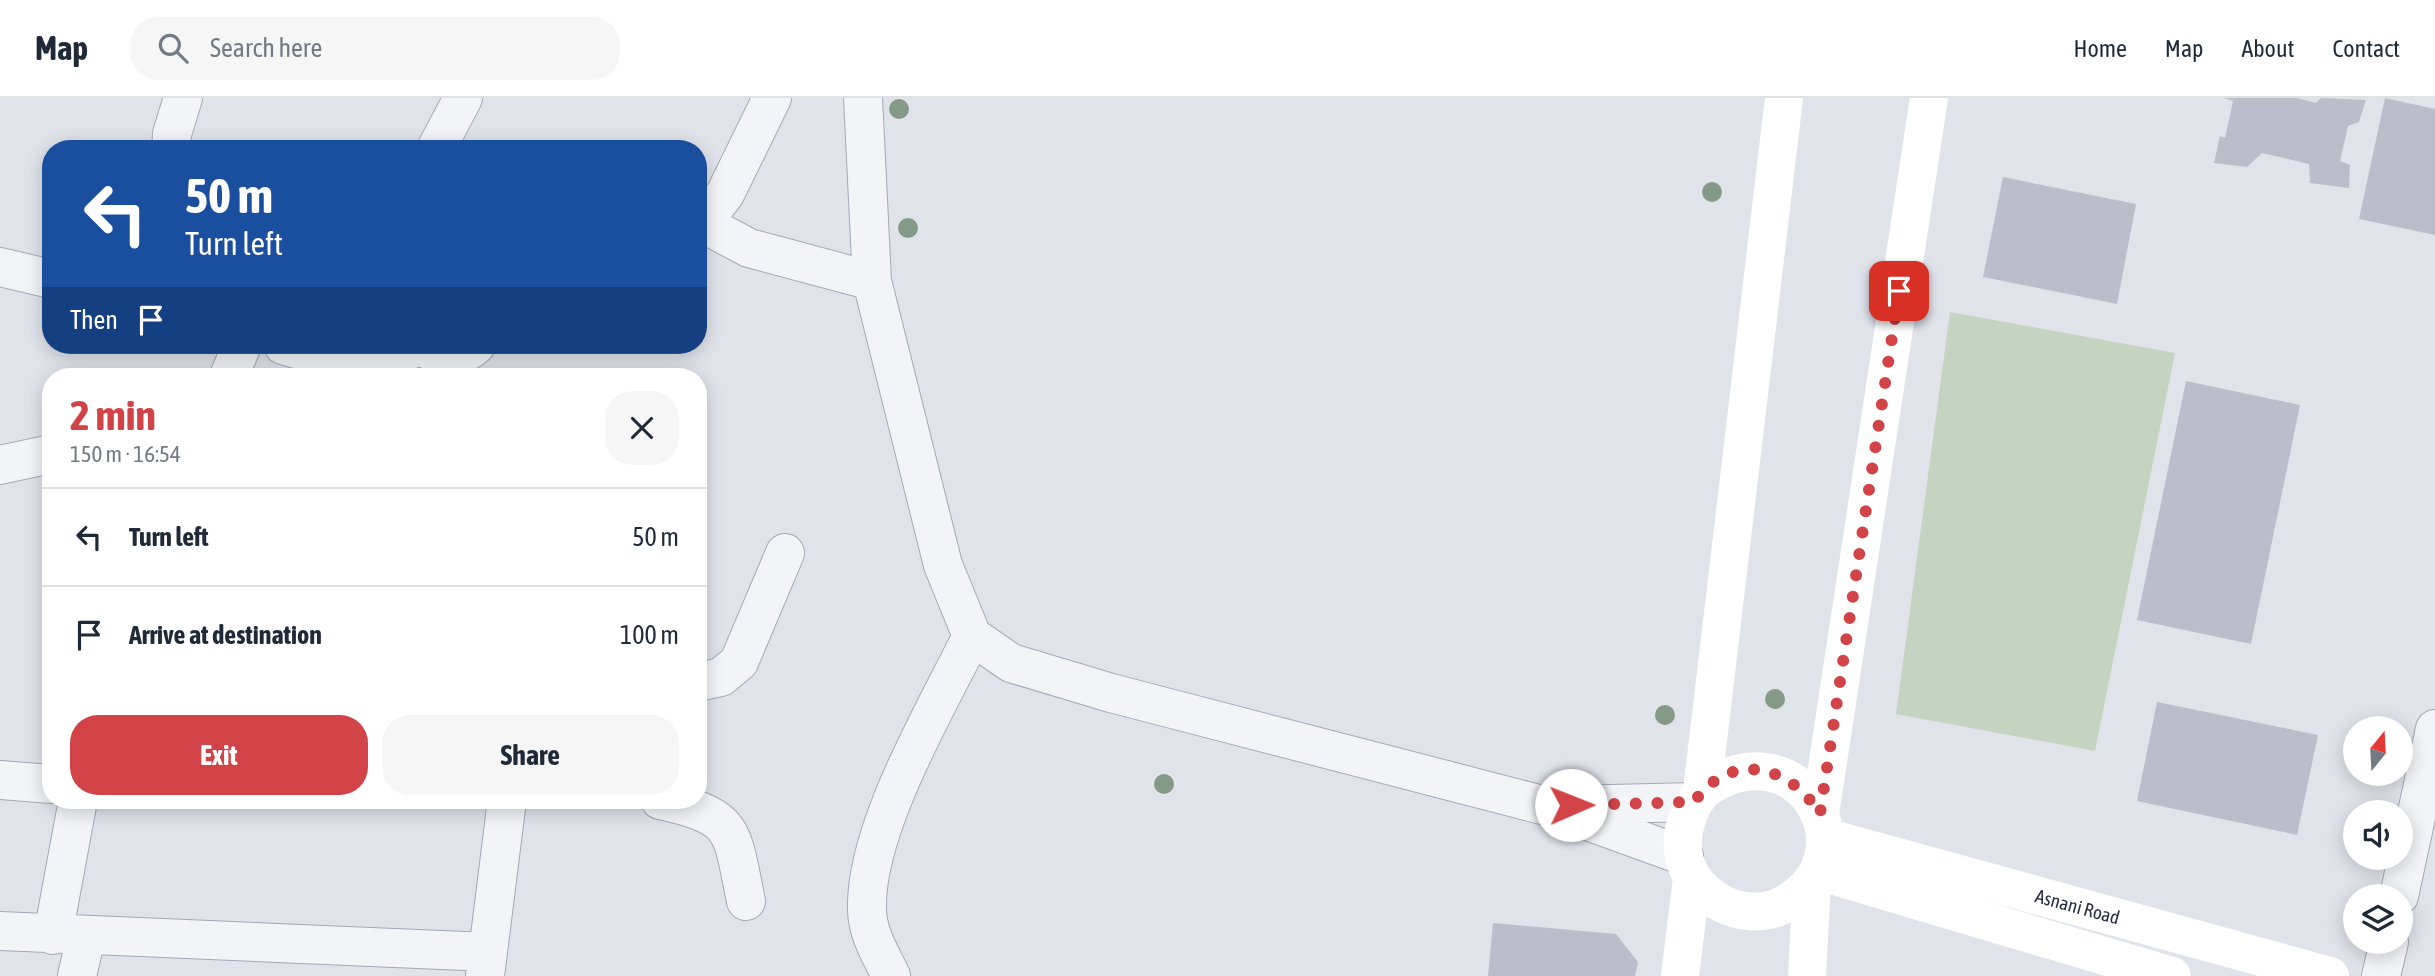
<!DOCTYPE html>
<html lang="en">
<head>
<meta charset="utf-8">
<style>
	:root { --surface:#fff; --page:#f6f6f7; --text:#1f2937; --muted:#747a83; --line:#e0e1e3; --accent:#d14347 }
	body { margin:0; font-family:"Asap Condensed",sans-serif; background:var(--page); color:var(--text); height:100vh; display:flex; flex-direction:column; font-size:26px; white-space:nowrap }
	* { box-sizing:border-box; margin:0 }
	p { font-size:23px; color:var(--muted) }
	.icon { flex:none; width:38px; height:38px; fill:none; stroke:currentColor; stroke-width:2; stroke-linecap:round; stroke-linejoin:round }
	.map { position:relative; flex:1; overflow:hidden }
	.panel { position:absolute; left:42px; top:270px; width:665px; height:441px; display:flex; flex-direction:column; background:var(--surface); border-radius:28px; box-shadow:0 4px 18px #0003 }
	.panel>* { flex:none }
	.hud { position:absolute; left:42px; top:42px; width:665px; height:214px; border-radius:28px; box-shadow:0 4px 18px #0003; background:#1a4fa0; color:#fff; overflow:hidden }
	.needle { width:46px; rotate:18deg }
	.fabs { position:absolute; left:2343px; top:618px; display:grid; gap:14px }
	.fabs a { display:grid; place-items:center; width:70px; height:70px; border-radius:50%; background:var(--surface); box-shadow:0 4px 18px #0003; font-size:35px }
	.pin { position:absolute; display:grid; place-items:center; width:60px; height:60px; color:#fff; margin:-30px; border-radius:14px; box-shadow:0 4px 10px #0006 }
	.me { position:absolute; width:77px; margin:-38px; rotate:89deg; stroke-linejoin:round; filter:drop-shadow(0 0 5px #0008) }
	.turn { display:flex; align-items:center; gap:24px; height:147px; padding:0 28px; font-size:32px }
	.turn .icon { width:91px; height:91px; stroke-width:2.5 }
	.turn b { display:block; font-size:49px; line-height:60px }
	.then { display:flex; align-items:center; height:66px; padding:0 28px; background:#0003; gap:14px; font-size:26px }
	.round { display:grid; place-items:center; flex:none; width:74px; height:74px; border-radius:28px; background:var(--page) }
	.overview { display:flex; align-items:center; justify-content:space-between; height:119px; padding:0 28px }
	h1 { font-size:42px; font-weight:700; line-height:52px; color:var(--accent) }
	.button { display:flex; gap:14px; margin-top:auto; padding:14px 28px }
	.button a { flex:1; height:80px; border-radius:28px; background:var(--accent); color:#fff; font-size:28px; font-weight:700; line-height:80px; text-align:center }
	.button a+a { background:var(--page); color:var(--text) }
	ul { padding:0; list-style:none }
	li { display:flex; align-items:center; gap:21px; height:98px; padding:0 28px; border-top:2px solid var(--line) }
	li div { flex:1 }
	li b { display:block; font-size:26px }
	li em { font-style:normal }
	header { display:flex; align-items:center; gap:42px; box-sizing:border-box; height:98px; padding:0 35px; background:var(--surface); border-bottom:2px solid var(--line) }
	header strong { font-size:33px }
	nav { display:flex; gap:38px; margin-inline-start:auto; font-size:24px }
	.search { width:490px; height:63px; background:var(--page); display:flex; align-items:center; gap:18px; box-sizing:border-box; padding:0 24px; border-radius:28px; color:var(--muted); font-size:26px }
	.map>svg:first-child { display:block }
</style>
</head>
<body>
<header>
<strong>Map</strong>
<div class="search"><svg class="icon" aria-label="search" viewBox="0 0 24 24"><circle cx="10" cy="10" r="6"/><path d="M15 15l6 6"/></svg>Search here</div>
<nav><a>Home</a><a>Map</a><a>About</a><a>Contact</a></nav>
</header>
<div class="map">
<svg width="2435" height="878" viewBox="0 0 2435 878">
	<rect width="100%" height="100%" fill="#e0e3ea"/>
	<path fill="#c4d4c1" d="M 1950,214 L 2175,255 L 2095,653 L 1896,616 Z"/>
	<path fill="#bbbeca" d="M 2224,0 L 2297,0 L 2316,5 L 2321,0 L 2366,2 L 2359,24 L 2348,28 L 2340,63 L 2350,67 L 2349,90 L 2310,85 L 2309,66 L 2262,55 L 2247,69 L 2214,65 L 2220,38 L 2225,40 L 2233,3 Z
		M 2385,0 L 2435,11 L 2435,137 L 2359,121 Z
		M 2003,79 L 2136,106 L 2117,206 L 1983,179 Z
		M 2186,283 L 2300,307 L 2251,546 L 2137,522 Z
		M 2157,604 L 2318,637 L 2297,737 L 2137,703 Z
		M 1493,825 L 1616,836 L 1638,864 L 1635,878 L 1488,878 Z"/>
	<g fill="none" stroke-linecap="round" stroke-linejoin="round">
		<g stroke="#a5a9b4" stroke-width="40">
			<path id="street" d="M 863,0 L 872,183 L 943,467 L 972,538 L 1011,565 L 1111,595 L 1546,708 L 1684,758
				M 171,51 L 172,36 L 183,0
				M 436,51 L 463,0
				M 702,125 L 725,96 L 772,0
				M 698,128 L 702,125 L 749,150 L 872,183
				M 0,169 L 51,181
				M 283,247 L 343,265 L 380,265 L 421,247
				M 421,247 C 439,261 458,263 476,247
				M 229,278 L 242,247
				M 0,367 L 51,356
				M 698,584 L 721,579 L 739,564 L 785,455
				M 0,682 L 51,686
				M 660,702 C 737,719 731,731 746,803
				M 1569,707 L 1694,704
				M 2399,798 L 2435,631
				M 0,833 L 488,854
				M 53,837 L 78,702
				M 77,878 L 86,839
				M 485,878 L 507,702
				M 891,878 C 881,857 868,837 867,813 C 864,732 936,611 972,538
				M 2381,878 L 2389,844"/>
		</g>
		<use href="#street" stroke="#f3f4f8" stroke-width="38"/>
		<g stroke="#fff" stroke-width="38">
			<path d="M 1702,693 C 1799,623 1876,758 1783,807 C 1764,817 1739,815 1721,805 C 1675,780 1673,733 1702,693 L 1784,0"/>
			<path d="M 1820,716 L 1929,0"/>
			<path id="s1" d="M 1825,739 L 2330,878"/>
			<path d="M 1818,773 L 2172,878"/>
			<path d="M 1680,878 L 1692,780"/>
			<path d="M 1807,878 L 1812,783"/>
		</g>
	</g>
	<g fill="#849a86">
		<circle cx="899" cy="11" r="10"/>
		<circle cx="1712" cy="94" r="10"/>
		<circle cx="908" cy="130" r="10"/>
		<circle cx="1775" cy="601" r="10"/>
		<circle cx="1665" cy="617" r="10"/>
		<circle cx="1164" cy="686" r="10"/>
	</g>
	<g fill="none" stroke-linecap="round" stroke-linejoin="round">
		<path stroke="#d14347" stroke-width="12" stroke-dasharray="0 21.6" d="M 1571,707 L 1694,704 C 1731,652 1790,667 1820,716 L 1899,193"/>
	</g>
	<g text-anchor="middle" stroke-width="5" stroke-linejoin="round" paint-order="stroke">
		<g font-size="19" fill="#292f42" stroke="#f0f2f7">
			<text dy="7" stroke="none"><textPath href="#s1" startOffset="262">Asnani Road</textPath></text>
		</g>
	</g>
</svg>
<div class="fabs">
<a><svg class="needle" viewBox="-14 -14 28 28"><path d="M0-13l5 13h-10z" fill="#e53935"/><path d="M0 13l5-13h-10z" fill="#747a83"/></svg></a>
<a><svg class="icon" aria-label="sound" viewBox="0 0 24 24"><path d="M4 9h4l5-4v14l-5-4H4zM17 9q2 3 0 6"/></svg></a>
<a><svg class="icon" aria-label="layers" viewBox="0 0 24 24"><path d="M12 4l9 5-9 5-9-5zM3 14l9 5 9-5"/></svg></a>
</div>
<div class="pin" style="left:1899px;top:193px;background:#d93025"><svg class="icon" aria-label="arrive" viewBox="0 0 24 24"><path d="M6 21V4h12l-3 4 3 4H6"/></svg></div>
<svg class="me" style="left:1571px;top:707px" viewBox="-20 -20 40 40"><circle r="19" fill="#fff"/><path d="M0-13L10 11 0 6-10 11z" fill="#d14347"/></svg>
<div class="hud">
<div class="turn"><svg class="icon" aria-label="left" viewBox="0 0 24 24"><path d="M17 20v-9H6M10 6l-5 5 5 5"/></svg><div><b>50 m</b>Turn left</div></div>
<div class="then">Then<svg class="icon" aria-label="arrive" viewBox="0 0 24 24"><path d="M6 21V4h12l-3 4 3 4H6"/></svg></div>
</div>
<section class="panel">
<div class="overview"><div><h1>2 min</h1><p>150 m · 16:54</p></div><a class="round"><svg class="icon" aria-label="close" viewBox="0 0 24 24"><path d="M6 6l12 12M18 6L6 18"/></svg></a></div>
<ul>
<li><svg class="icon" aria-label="left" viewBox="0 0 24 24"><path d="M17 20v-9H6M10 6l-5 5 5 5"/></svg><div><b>Turn left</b></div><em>50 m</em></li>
<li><svg class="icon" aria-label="arrive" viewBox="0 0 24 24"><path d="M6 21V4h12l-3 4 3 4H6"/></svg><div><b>Arrive at destination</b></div><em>100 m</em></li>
</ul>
<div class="button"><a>Exit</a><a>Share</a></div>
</section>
</div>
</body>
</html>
